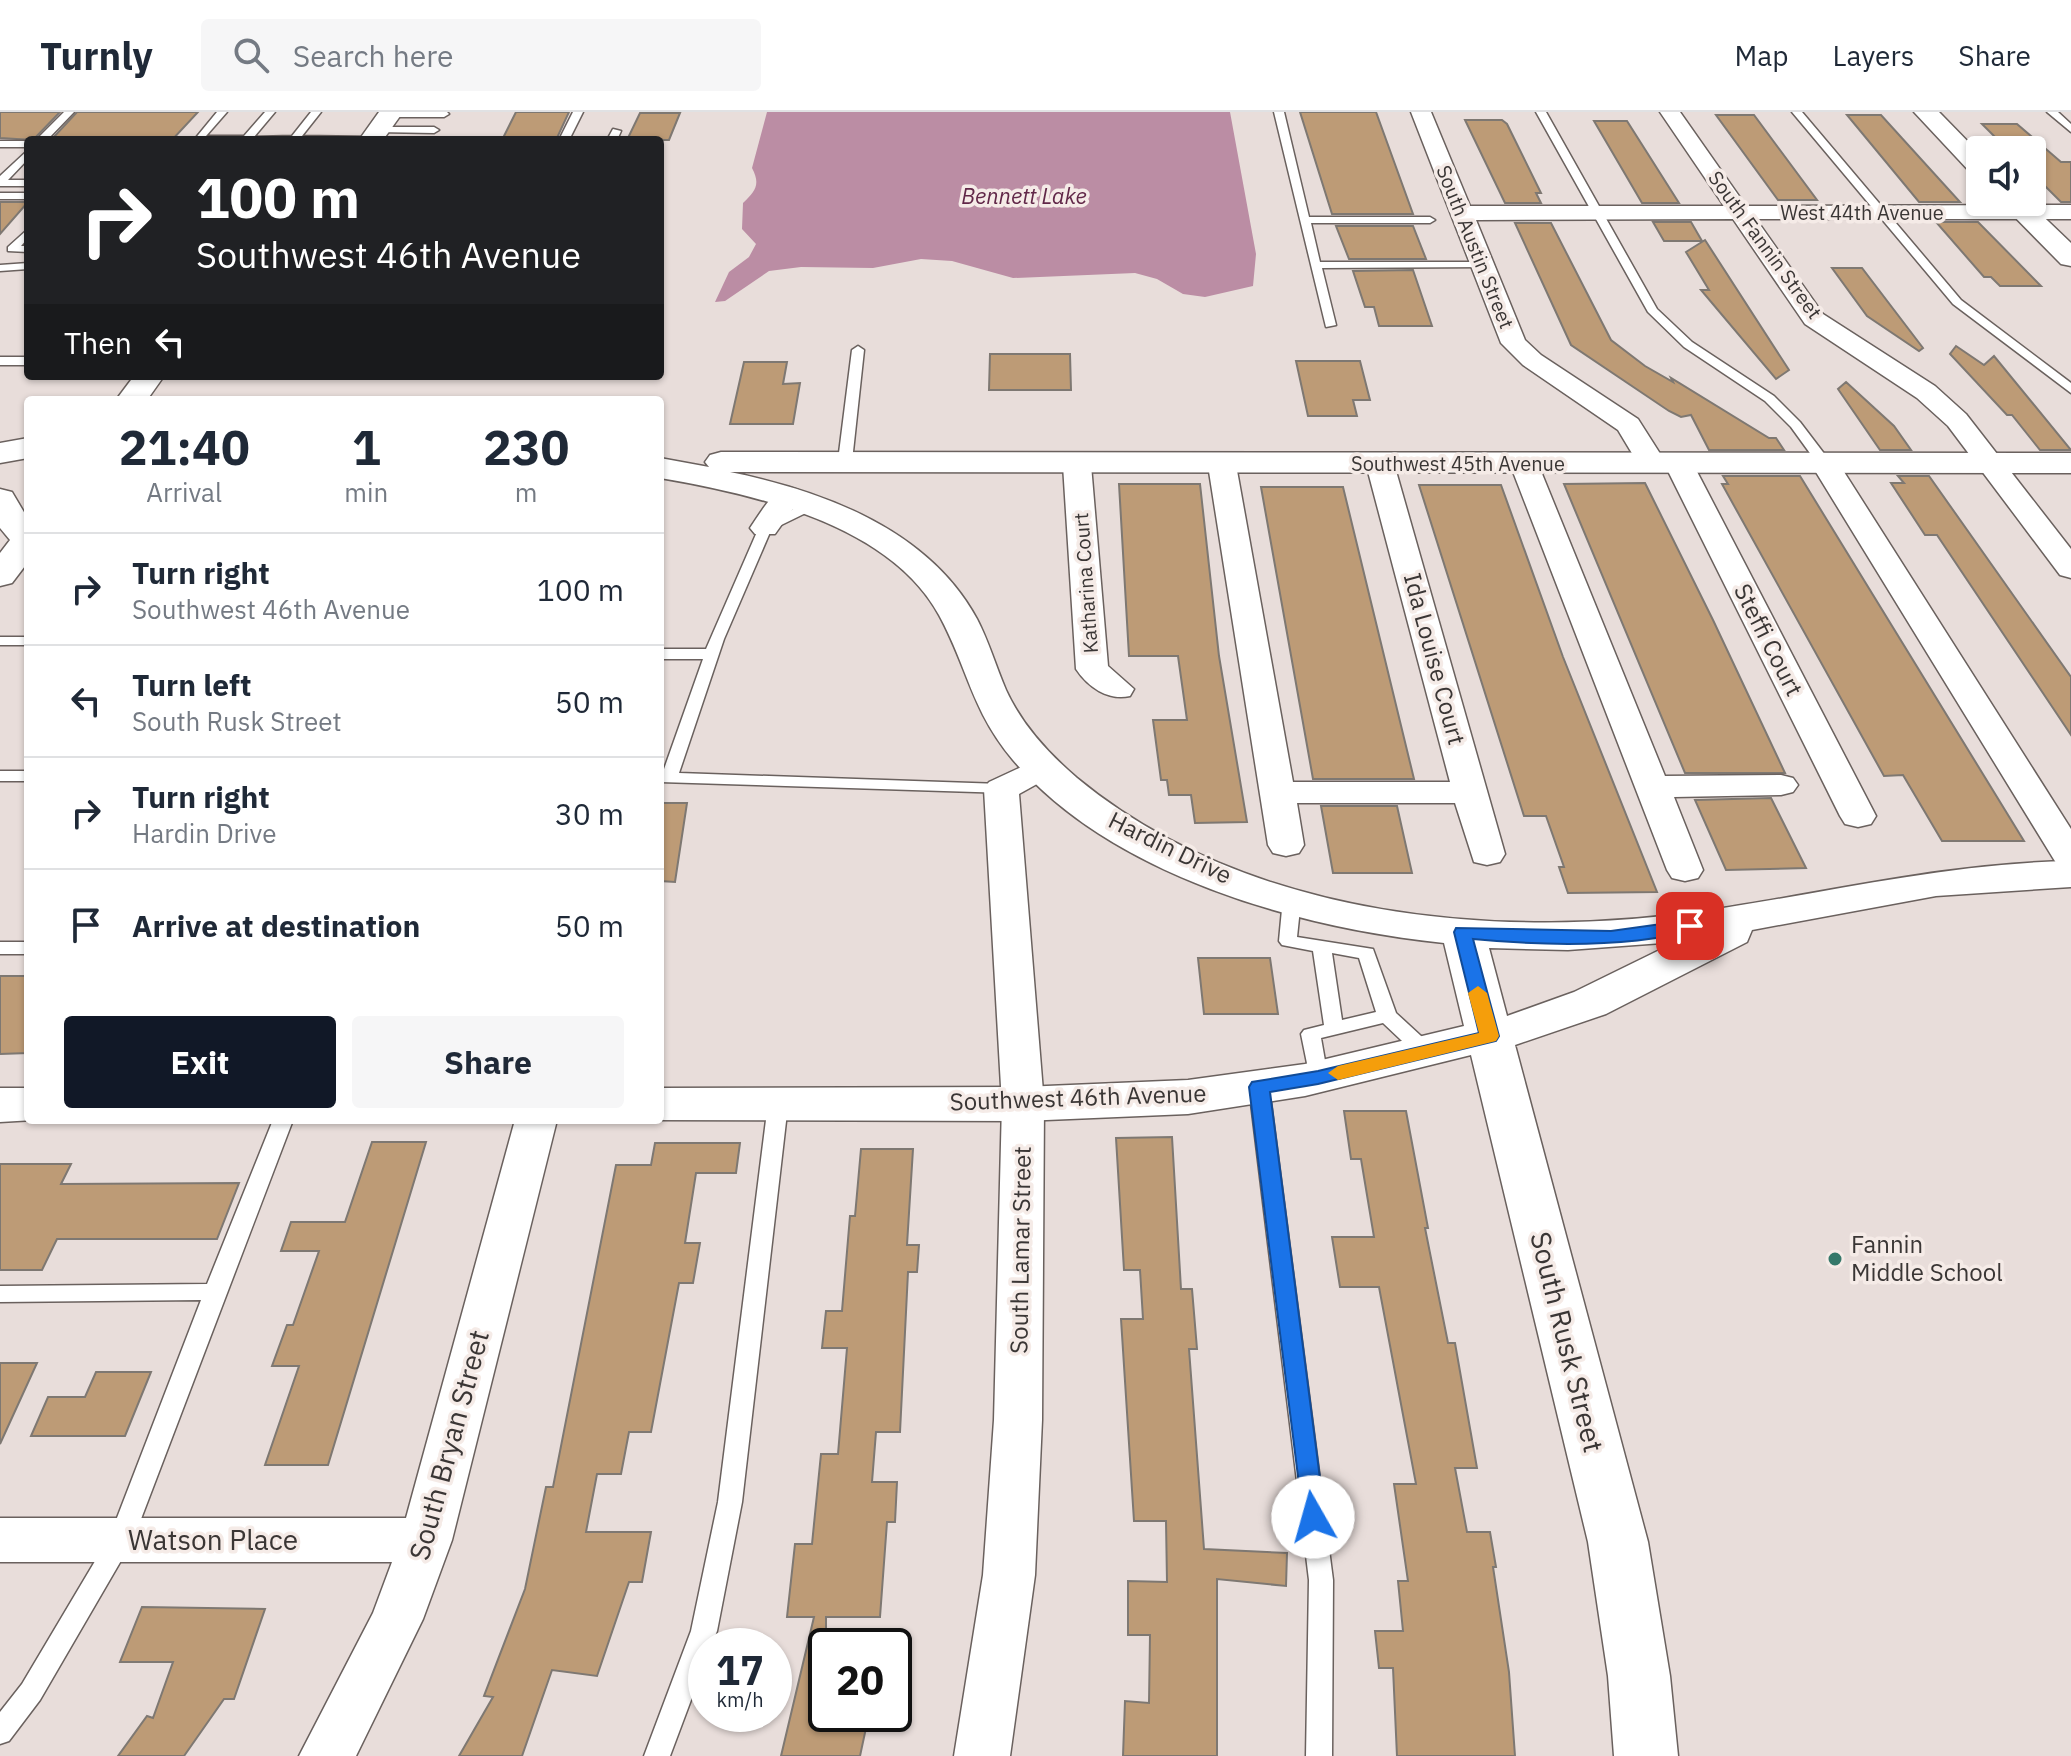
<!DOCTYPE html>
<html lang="en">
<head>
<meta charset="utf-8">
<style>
	:root { --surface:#fff; --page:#f6f6f7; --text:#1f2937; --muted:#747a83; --line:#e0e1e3; --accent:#111827 }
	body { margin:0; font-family:"IBM Plex Sans",sans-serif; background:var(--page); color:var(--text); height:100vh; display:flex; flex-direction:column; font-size:30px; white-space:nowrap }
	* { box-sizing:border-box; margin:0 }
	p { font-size:26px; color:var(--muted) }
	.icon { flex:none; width:44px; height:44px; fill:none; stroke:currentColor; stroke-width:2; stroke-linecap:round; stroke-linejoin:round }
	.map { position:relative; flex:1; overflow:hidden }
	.drawer { position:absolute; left:24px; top:284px; width:640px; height:728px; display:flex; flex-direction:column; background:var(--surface); border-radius:8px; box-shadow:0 2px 6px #0004 }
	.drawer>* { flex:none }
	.guide { position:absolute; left:24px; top:24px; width:640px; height:244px; border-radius:8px; box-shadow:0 2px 6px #0004; background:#202124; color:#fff; overflow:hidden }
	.tools { position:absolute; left:1966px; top:24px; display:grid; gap:16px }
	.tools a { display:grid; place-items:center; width:80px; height:80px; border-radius:8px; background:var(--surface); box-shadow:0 2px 6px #0004; font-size:40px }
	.speed { position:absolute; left:688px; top:1516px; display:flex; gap:16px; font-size:40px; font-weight:700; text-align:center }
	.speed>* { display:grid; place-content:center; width:104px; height:104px; border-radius:50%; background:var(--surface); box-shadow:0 2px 6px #0004; line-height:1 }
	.speed small { font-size:20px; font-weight:400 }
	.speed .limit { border:4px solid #111; border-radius:12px; background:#fff; color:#111 }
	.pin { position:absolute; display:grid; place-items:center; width:68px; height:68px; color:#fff; margin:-34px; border-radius:16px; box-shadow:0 4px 12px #0006 }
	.me { position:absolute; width:88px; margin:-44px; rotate:353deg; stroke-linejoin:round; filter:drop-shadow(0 0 6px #0008) }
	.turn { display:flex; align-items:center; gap:28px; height:168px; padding:0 40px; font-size:36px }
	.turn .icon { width:104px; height:104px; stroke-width:2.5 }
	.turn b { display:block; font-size:56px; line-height:68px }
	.then { display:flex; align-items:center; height:76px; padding:0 40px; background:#0003; gap:16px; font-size:30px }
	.eta { display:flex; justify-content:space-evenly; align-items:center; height:136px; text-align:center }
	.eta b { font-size:48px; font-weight:700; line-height:56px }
	.cta { display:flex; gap:16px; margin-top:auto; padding:16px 40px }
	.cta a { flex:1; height:92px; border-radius:8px; background:var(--accent); color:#fff; font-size:32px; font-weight:700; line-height:92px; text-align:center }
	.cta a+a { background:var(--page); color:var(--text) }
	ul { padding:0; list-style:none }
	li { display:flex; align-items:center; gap:24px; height:112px; padding:0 40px; border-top:2px solid var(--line) }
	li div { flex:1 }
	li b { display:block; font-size:30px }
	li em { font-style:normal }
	header { display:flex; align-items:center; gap:48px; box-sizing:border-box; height:112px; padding:0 40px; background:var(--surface); border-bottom:2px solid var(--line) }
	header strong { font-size:38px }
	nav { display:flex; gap:44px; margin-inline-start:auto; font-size:28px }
	.search { width:560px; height:72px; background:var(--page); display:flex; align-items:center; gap:20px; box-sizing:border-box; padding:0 28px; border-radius:8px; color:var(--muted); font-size:30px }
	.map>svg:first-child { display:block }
</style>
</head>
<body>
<header>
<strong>Turnly</strong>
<div class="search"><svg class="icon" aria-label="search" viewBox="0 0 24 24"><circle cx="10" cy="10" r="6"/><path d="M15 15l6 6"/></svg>Search here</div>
<nav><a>Map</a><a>Layers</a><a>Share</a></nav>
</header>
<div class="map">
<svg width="2071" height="1644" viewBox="0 0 2071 1644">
	<rect width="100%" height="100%" fill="#e8ddda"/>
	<path fill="#bb8da4" d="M 767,0 L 1230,0 L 1256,142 L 1253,174 L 1205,185 L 1183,182 L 1157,167 L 1135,161 L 1013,166 L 952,149 L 921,147 L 873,156 L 801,155 L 769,159 L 725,189 L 715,190 L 729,160 L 749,145 L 756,132 L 742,117 L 743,91 C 755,79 761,73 752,56 Z"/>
	<path fill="#bd9b76" stroke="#7e7872" stroke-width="2" d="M 0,0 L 60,0 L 33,28 L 0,26 Z
		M 77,0 L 198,0 L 172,28 L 51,28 Z
		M 516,0 L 569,0 L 556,28 L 502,28 Z
		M 1300,0 L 1376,0 L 1413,102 L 1332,102 Z
		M 640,1 L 680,1 L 669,28 L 627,28 Z
		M 1716,3 L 1754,3 L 1817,88 L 1778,88 Z
		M 1847,3 L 1881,3 L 1960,90 L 1919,90 Z
		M 1465,8 L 1502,8 L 1507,12 L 1541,81 L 1536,81 L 1541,91 L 1505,91 Z
		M 1594,9 L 1627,9 L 1679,91 L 1642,91 Z
		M 1982,12 L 2017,12 L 2061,50 L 2071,50 L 2071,90 L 2061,90 L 2032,61 L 2032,38 L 2008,38 Z
		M 0,90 L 28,90 L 0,122 Z
		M 1653,110 L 1691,110 L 1702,129 L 1664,129 Z
		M 1936,110 L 1978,110 L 2041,174 L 2000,174 L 1991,165 L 1984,165 Z
		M 1515,111 L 1551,111 L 1611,228 L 1645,254 L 1673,270 L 1671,266 L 1769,326 L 1776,326 L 1784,338 L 1709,338 L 1691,303 L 1681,305 L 1669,299 L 1571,233 Z
		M 1336,114 L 1413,114 L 1426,147 L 1349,147 Z
		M 1705,128 L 1789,258 L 1776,267 L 1701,178 L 1709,178 L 1686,140 Z
		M 1832,156 L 1862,156 L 1923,236 L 1919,239 L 1867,204 Z
		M 1413,158 L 1432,214 L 1379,214 L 1374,195 L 1365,195 L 1353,159 Z
		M 1956,234 L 1984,253 L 1994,244 L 2071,338 L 2040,338 L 2012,303 L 2007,303 L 1950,242 Z
		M 990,242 L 1070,242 L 1071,278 L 989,278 Z
		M 1296,249 L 1360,249 L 1370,288 L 1353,288 L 1357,304 L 1308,304 Z
		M 744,250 L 787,250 L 783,272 L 800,271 L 793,312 L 730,312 Z
		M 1846,270 L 1894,314 L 1911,338 L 1880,338 L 1838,277 Z
		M 1723,364 L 1800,364 L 2024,729 L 1942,729 L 1903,663 L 1884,664 L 1722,372 L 1728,372 Z
		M 1898,364 L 1929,364 L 2071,565 L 2071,623 L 1937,423 L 1925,423 L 1891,371 L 1904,371 Z
		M 1645,371 L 1713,508 L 1785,661 L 1685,661 L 1564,372 Z
		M 1119,372 L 1200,372 L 1219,544 L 1247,710 L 1195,711 L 1191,683 L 1169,683 L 1167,668 L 1161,668 L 1153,608 L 1187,608 L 1178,544 L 1129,544 Z
		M 1419,373 L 1501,373 L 1563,545 L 1657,780 L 1568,781 L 1559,755 L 1564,755 L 1546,704 L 1524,704 Z
		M 1261,375 L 1343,375 L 1414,667 L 1313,667 Z
		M 1771,686 L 1806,756 L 1726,758 L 1695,688 Z
		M 660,691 L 687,691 L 675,770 L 660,769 Z
		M 1321,694 L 1397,694 L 1412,761 L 1333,761 Z
		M 1198,846 L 1270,846 L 1278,902 L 1204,902 Z
		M 0,864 L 28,864 L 28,941 L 0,942 Z
		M 1344,999 L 1406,999 L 1428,1116 L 1425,1116 L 1448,1231 L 1455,1231 L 1477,1356 L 1455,1356 L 1467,1420 L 1490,1420 L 1496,1455 L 1493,1455 L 1509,1560 L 1515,1644 L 1397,1644 L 1393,1556 L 1379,1556 L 1375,1519 L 1403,1519 L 1398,1469 L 1408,1469 L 1394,1372 L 1416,1372 L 1379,1175 L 1340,1175 L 1332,1125 L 1374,1125 L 1361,1047 L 1351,1047 Z
		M 1172,1025 L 1181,1177 L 1192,1177 L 1197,1237 L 1189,1237 L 1204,1437 L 1287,1441 L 1286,1474 L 1217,1467 L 1217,1644 L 1123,1644 L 1125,1589 L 1149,1591 L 1150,1523 L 1128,1523 L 1128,1469 L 1167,1470 L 1166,1409 L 1134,1409 L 1121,1207 L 1143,1207 L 1140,1158 L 1124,1158 L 1116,1026 Z
		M 372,1030 L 426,1030 L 328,1353 L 265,1353 L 299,1254 L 272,1254 L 287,1213 L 293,1213 L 319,1139 L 281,1139 L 291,1110 L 345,1110 Z
		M 655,1031 L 740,1031 L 736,1061 L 696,1061 L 685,1131 L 700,1131 L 693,1171 L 679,1171 L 651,1320 L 629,1320 L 621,1362 L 597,1362 L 586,1420 L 651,1420 L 642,1470 L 629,1470 L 597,1564 L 552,1558 L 522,1644 L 459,1644 L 493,1585 L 484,1584 L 525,1477 L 546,1375 L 553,1375 L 616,1053 L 651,1053 Z
		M 861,1037 L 913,1037 L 907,1133 L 919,1133 L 917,1160 L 908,1160 L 900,1320 L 876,1320 L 872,1370 L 897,1370 L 895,1410 L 887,1410 L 880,1505 L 826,1505 L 826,1602 L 869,1602 L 860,1644 L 781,1644 L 814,1505 L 787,1505 L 795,1432 L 812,1432 L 821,1342 L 838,1342 L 847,1236 L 822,1236 L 826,1199 L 842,1199 L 850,1104 L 855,1104 Z
		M 0,1052 L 71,1052 L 61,1072 L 239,1071 L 217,1127 L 57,1127 L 42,1158 L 0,1158 Z
		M 0,1251 L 37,1251 L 0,1332 Z
		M 96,1260 L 151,1260 L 125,1324 L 31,1324 L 48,1285 L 85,1285 Z
		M 142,1495 L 265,1497 L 234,1587 L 224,1587 L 184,1644 L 118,1644 L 147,1604 L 153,1606 L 173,1550 L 120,1550 Z"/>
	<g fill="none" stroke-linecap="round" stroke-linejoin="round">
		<g stroke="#6a615e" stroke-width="3">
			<path id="lane" d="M 64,0 L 74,0 L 47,28 L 36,28 Z
				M 217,0 L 227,0 L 206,24 L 244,24 L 265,0 L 275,0 L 254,25 L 292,24 L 311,0 L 321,0 L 302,24 L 372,25 L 377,28 L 194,28 Z
				M 386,0 L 447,0 L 449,2 L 444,5 L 389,5 L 386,4 Z
				M 573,0 L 583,0 L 569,28 L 559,28 Z
				M 1274,0 L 1284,0 L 1309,105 L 1430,105 L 1435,108 L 1430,111 L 1311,111 L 1320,150 L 1482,150 L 1486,151 L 1486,155 L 1322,156 L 1336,213 L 1326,215 Z
				M 1536,0 L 1546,0 L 1657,197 L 1692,230 L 1774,284 L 1800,310 L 1832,352 L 1830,355 L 1820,355 L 1791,315 L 1765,289 L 1684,235 L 1648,200 Z
				M 1792,0 L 1802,0 L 1961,188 L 2071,271 L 2071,281 L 1953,192 Z
				M 2047,0 L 2058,0 L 2071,12 L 2071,20 Z
				M 379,15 L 434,15 L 439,18 L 434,21 L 376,20 L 376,16 Z
				M 613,17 L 621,19 L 617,28 L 607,28 Z
				M 0,29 L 28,29 L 28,35 L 0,35 Z
				M 28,38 L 28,47 L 8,68 L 28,68 L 28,74 L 0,74 L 0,64 Z
				M 0,81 L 28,81 L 28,87 L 0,87 Z
				M 28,117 L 28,126 L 21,134 L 28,134 L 28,140 L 8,139 L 8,135 Z
				M 28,151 L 28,157 L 0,159 L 0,153 Z
				M 858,234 L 864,238 L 852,349 L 845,353 L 838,349 L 852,238 Z
				M 0,245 L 28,245 L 28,253 L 0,253 Z
				M 811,389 L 816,390 L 816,396 L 771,418 L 724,527 L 679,661 L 1001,672 L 1007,673 L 1009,677 L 1007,681 L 660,670 L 660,660 L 663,660 L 703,547 L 660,547 L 660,537 L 706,537 L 760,413 Z
				M 0,525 L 28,525 L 28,533 L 0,533 Z
				M 0,659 L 28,659 L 28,669 L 0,669 Z
				M 1292,782 L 1301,787 L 1297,825 L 1373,837 L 1396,901 L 1433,935 L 1436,940 L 1433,945 L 1419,945 L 1383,911 L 1321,926 L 1328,966 L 1325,971 L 1311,971 L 1301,922 L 1304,918 L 1324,913 L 1313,839 L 1282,833 L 1279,829 L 1283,787 ZM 1332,841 L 1359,846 L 1376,900 L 1342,908 Z
				M 0,830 L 28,830 L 28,842 L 0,842 Z
				M 1259,968 L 1266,970 L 1269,975 L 1333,1468 L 1332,1644 L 1306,1644 L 1309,1468 L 1249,975 L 1252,970 Z
				M 778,985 L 785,987 L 788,992 L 742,1390 L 717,1519 L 711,1534 L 706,1534 L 706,1548 L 670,1644 L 644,1644 L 691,1519 L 718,1390 L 768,992 L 771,987 Z
				M 273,1008 L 293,1008 L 133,1428 L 40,1588 L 9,1629 L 0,1632 L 0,1600 L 22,1572 L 110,1424 L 201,1188 L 0,1190 L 0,1174 L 207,1172 Z"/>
		</g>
		<g stroke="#6a615e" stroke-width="3">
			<path id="street" d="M 1411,0 L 1431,0 L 1470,94 L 1724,94 L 1660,0 L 1680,0 L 1746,94 L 2071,93 L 2071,107 L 1756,107 L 1823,202 L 1935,274 L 1966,302 L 2071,437 L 2071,466 L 2060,463 L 1948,314 L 1917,286 L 1805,212 L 1733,107 L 1476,108 L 1525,228 L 1541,243 L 1638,307 L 1666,351 L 1679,344 L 1689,346 L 1693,352 L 1876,704 L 1871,712 L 1858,715 L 1845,712 L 1840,704 L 1665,353 L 1652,360 L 1642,358 L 1618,318 L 1523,253 L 1501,231 Z
				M 1380,344 L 1390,346 L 1394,352 L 1505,742 L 1500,750 L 1487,753 L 1474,750 L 1455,691 L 1297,691 L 1304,733 L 1299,741 L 1286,744 L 1273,741 L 1268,733 L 1208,353 L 1212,347 L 1232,347 L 1236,353 L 1293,670 L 1450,670 L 1366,352 L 1370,346 Z
				M 1524,344 L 1534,346 L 1538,352 L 1665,664 L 1781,663 L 1793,666 L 1798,673 L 1793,680 L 1781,683 L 1674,685 L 1703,758 L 1698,766 L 1685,769 L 1672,766 L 1667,758 L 1510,352 L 1514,346 Z
				M 1825,344 L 1835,346 L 1839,352 L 2071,717 L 2071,757 L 2058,754 L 2053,746 L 1811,352 L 1815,346 Z
				M 1077,345 L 1087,347 L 1091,353 L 1108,554 L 1134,577 L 1130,584 C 1108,589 1088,575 1076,557 L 1063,353 L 1067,347 Z
				M 788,375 L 798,378 L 802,384 L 775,422 L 755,422 L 750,416 C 760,402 771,380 788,375 Z
				M 1043,645 L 1055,648 L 1060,655 L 1055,662 L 1019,682 L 1044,992 L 1042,1308 L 1035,1463 L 1010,1644 L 954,1644 L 983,1463 L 994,1308 L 1002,992 L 984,677 L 989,670 Z
				M 515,1008 L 557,1008 L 452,1428 L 423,1507 L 356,1644 L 299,1644 L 373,1501 L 392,1450 L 0,1450 L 0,1406 L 406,1406 Z"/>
		</g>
		<g stroke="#6a615e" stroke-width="3">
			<path id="secondary" d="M 379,0 L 403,0 L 383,28 L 359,28 Z
				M 1914,0 L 1939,0 L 1980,42 L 1980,63 L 1971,61 Z
				M 2000,90 L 2028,90 L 2071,131 L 2071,154 L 2061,152 Z
				M 134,264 L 164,264 L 147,288 L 116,288 Z
				M 28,326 L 28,346 L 0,351 L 0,331 Z
				M 721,340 L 2071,341 L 2071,361 L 730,360 C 824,379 929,418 977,507 C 989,530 996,555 1006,578 C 1022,613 1048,641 1077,666 C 1249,808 1504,830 1717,797 C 1835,779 1950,751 2071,749 L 2071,775 L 1936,784 L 1752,818 L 1747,830 L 1606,902 L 1515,933 L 1648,1430 L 1670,1564 L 1678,1644 L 1614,1644 L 1608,1564 L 1588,1430 L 1471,943 L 1305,984 L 1188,1002 L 1023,1009 L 654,1008 L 660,1008 L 660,976 L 1023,975 L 1188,968 L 1305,952 L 1464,914 L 1444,831 C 1298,816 1111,763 1013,648 C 971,598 968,556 939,503 C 889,412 754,382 660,366 L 660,346 L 709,355 L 705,350 L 710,343 ZM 1676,830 L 1574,880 L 1507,904 L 1489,836 L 1568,838 Z
				M 0,377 L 12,380 L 28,407 L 28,450 L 12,471 L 0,474 L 0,441 L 10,428 L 0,416 Z
				M 0,976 L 28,976 L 28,1008 L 34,1008 L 0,1010 Z"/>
		</g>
		<use href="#lane" fill="#fff" fill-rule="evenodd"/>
		<use href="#street" fill="#fff" fill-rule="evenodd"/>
		<use href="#secondary" fill="#fff" fill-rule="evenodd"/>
	</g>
	<path fill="#1a73e8" stroke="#114b97" stroke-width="2" d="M 1690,808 L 1699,814 L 1697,818 C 1626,836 1546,834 1473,827 L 1499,924 L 1496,929 L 1318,972 L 1270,980 L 1325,1405 L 1321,1412 L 1313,1415 L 1304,1412 L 1249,975 L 1252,970 L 1318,959 L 1479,921 L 1454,820 L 1456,816 L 1611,819 Z"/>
	<path fill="#f59e0b" d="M 1478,874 L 1487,881 L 1499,924 L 1496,929 L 1338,968 L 1328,961 L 1338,954 L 1479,921 L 1468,881 Z"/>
	<circle fill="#35786a" stroke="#f5ebe7" stroke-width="3" cx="1835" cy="1147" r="8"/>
	<g text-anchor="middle" stroke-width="7" stroke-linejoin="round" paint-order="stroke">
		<g font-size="20" fill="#3a3635" stroke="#f5ebe7">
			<text x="1862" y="108">West 44th Avenue</text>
			<text transform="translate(1765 133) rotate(54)" y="7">South Fannin Street</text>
			<text transform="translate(1475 135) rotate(68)" y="7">South Austin Street</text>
			<text x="1458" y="359">Southwest 45th Avenue</text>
			<text transform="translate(1086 471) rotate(-94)" y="7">Katharina Court</text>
		</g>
		<g font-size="22" font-style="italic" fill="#612748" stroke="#f5ebe7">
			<text x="1024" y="92">Bennett Lake</text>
		</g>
		<g font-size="24" fill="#3a3635" stroke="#f5ebe7">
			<text transform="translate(1768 528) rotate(63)" y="8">Steffi Court</text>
			<text transform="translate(1434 547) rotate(75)" y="8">Ida Louise Court</text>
			<text transform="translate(1170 736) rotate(26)" y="8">Hardin Drive</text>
			<text transform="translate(1078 986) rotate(-2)" y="8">Southwest 46th Avenue</text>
			<text transform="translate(1021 1138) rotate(-89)" y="8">South Lamar Street</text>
		</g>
		<g font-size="24" fill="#3a3635" stroke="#f5ebe7" text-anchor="start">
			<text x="1851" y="1141">Fannin<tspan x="1851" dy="28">Middle School</tspan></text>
		</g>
		<g font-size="28" fill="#3a3635" stroke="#f5ebe7">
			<text transform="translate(1567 1230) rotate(76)" y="10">South Rusk Street</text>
			<text transform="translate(449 1333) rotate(-75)" y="10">South Bryan Street</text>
			<text x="213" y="1438">Watson Place</text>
		</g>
	</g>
</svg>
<div class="tools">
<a><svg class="icon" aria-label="sound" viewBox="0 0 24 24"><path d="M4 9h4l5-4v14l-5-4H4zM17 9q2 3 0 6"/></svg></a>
</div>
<div class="speed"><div>17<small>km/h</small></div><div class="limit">20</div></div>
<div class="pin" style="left:1690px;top:814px;background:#d93025"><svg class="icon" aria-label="arrive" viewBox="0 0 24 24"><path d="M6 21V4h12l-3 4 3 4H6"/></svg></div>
<svg class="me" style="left:1313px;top:1405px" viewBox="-20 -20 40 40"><circle r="19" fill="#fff"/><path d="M0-13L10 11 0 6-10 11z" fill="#1a73e8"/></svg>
<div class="guide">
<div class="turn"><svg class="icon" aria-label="right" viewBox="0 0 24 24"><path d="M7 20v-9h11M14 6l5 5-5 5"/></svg><div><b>100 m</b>Southwest 46th Avenue</div></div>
<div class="then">Then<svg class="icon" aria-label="left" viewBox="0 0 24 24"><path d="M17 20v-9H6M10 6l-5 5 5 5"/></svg></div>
</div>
<section class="drawer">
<div class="eta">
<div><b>21:40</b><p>Arrival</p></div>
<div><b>1</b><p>min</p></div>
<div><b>230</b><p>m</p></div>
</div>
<ul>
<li><svg class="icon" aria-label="right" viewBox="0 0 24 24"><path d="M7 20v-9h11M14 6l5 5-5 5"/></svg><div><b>Turn right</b><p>Southwest 46th Avenue</p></div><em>100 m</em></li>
<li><svg class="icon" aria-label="left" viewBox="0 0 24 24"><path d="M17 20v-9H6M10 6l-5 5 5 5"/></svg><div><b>Turn left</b><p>South Rusk Street</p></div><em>50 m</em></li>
<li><svg class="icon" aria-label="right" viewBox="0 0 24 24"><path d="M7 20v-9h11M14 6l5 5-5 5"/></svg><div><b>Turn right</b><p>Hardin Drive</p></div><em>30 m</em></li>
<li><svg class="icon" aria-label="arrive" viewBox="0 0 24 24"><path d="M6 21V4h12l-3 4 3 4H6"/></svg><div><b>Arrive at destination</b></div><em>50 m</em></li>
</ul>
<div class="cta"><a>Exit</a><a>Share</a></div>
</section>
</div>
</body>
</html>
